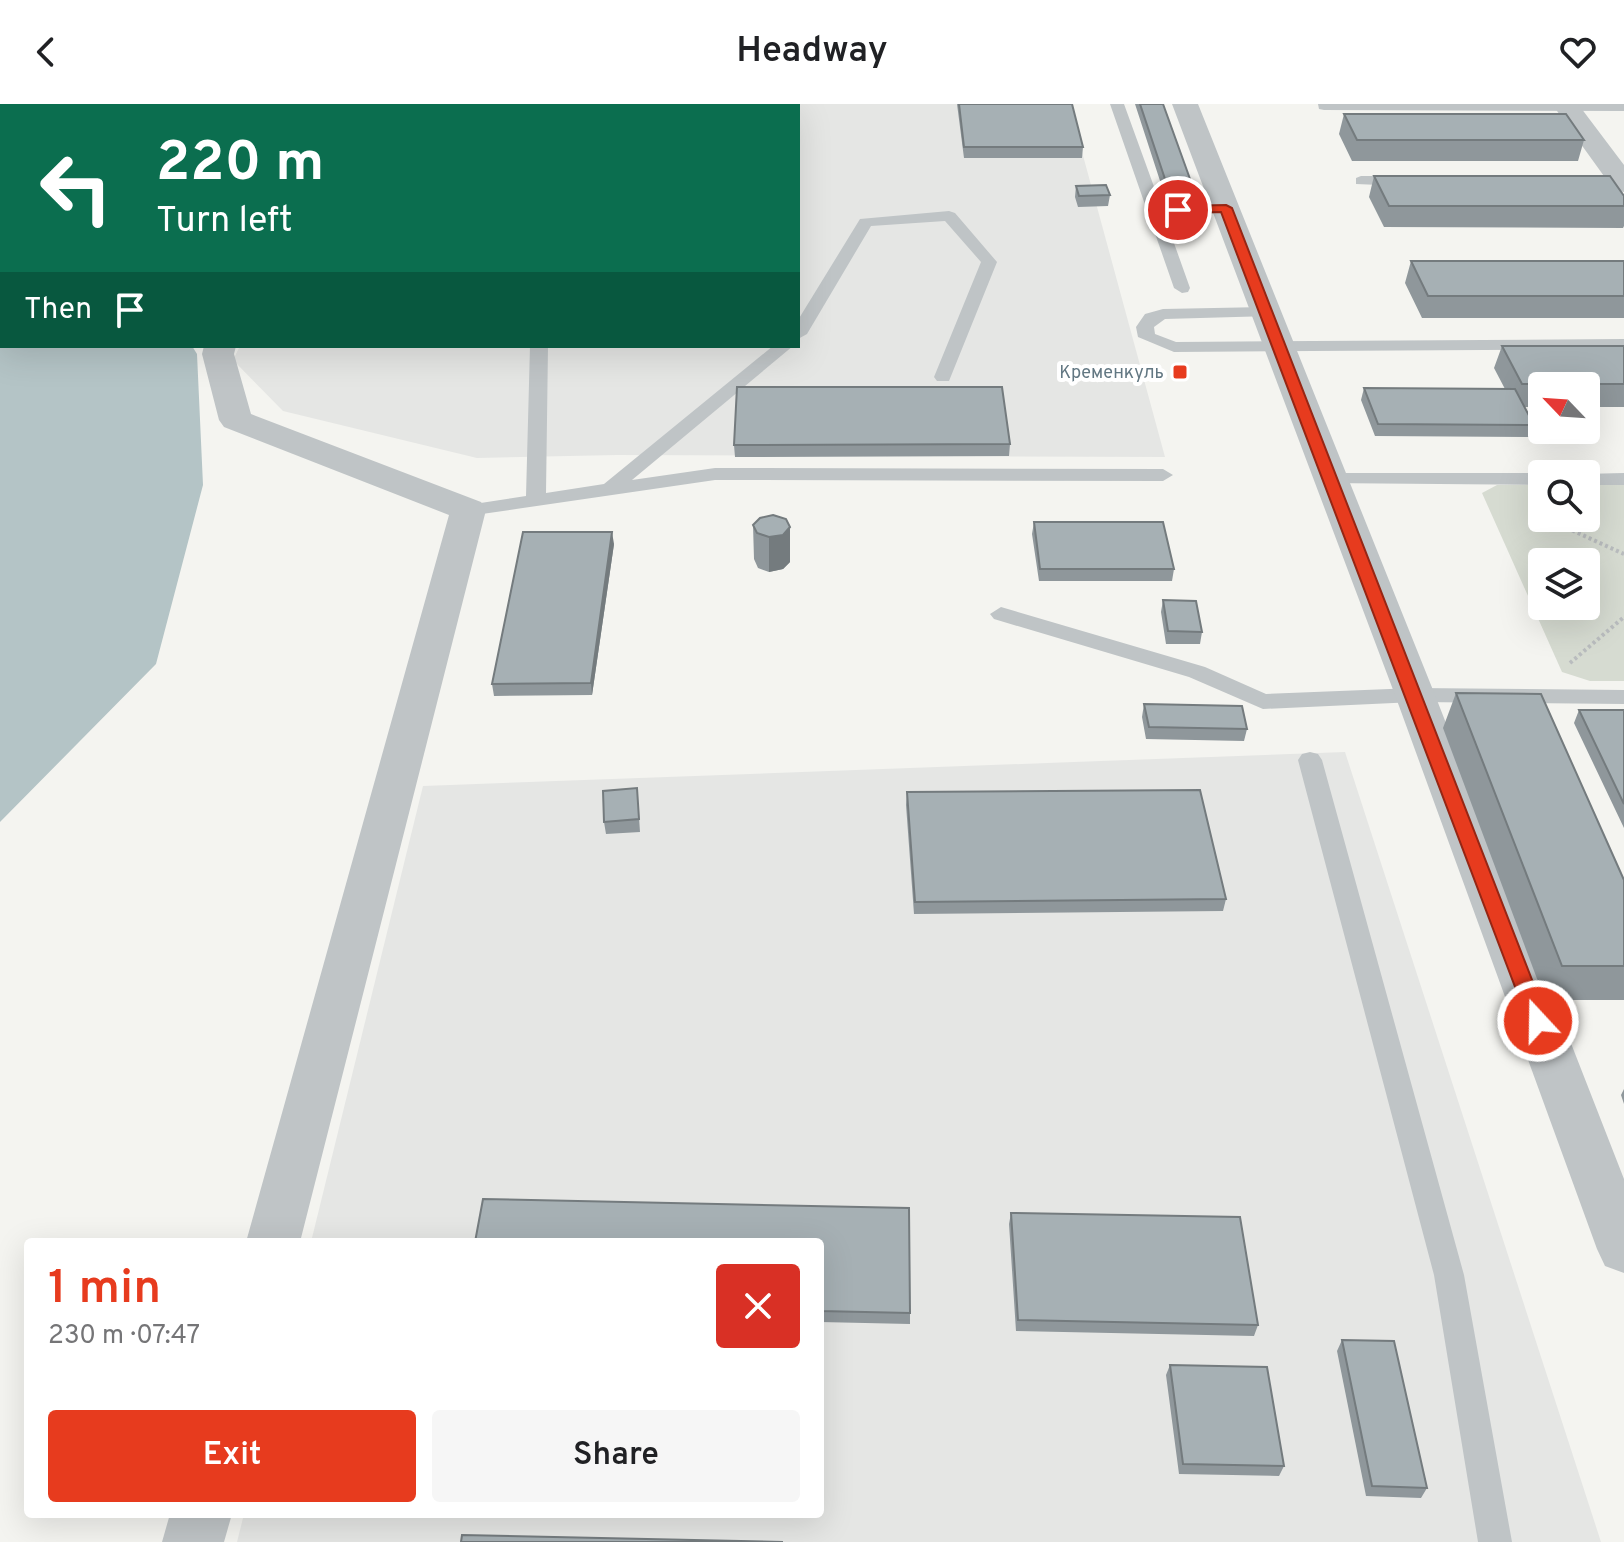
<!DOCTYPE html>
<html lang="en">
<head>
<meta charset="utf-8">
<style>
	:root { --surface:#fff; --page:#f6f6f6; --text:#202124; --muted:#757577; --accent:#e73b1e }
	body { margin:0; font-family:Overpass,sans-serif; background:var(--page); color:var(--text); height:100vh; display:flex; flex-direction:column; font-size:30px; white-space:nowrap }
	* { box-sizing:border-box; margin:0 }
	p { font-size:26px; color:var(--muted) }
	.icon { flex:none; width:44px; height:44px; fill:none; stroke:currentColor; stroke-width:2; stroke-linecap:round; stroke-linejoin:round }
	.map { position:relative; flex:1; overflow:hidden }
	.side { position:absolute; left:24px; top:1134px; width:800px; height:280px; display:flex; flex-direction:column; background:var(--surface); border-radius:8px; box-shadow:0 8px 32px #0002 }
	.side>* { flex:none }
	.guide { position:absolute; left:0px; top:0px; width:800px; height:244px; box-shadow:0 8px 32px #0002; background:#0b6e4f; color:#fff; overflow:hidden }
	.needle { width:52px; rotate:295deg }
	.controls { position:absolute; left:1528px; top:268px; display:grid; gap:16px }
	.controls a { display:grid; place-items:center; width:72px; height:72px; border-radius:8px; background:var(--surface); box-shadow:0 8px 32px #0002; font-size:40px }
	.pin { position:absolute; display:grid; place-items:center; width:68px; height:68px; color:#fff; margin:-34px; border:4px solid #fff; border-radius:50%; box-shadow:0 2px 8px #0007 }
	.me { position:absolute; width:88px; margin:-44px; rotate:339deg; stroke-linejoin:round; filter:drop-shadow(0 0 6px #0008) }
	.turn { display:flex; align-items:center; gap:28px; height:168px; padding:0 24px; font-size:36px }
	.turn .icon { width:104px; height:104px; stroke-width:2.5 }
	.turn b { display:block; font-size:56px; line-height:68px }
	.then { display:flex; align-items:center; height:76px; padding:0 24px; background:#0003; gap:16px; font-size:30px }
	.round { display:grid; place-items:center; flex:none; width:84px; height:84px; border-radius:8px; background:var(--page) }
	.overview { display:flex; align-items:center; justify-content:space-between; height:136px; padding:0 24px }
	h1 { font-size:48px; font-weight:600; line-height:60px; color:var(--accent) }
	.primary-button { display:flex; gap:16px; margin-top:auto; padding:16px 24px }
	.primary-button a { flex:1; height:92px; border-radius:8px; background:var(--accent); color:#fff; font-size:32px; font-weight:600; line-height:92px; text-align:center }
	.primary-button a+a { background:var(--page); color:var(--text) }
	header { display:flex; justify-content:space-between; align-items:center; height:104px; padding:0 24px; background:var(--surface); font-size:36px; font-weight:600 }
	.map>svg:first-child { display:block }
</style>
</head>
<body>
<header><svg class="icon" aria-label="back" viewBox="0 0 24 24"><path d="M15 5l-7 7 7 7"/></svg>Headway<svg class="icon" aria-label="heart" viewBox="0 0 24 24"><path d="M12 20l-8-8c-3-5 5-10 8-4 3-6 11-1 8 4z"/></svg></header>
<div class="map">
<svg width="1624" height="1438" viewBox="0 0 1624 1438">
	<rect width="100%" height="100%" fill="#f4f4f0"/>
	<path fill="#e5e6e4" d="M 361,0 L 1069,0 L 1165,353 L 617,351 L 477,354 L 283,307 L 233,256 L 240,242 L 798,242 L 798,2 Z
		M 1345,648 L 1601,1438 L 237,1438 L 244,1410 L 820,1410 L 820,1138 L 311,1138 L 423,682 Z"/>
	<path fill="#d6dbd1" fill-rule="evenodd" d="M 1586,380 L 1624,380 L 1624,577 L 1590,577 L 1562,568 L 1482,389 L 1497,381 L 1542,381 L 1542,414 L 1586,414 ZM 1542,458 L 1586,458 L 1586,502 L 1542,502 Z"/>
	<path fill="#b4c4c6" d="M 0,53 L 2,242 L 192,242 L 197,250 L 203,381 L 156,560 L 0,718 Z"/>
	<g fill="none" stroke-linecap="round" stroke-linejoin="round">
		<path stroke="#b9bcbe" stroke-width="4" stroke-dasharray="3 3" stroke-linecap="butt" d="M 1545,414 L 1624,450
			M 1570,559 L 1624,513"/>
		<path fill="#bfc4c6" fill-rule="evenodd" d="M 1110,0 L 1124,0 L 1161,102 L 1226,99 L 1234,104 L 1226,109 L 1164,111 L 1190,184 L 1188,188 L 1182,189 L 1174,184 Z
			M 1318,0 L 1624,0 L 1624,7 L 1324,6 L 1319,5 Z
			M 1361,72 L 1403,72 L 1411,77 L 1403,82 L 1356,80 L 1356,74 Z
			M 949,107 L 955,109 L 997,158 L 949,277 L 937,277 L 934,273 L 981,158 L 945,117 L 871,122 L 807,230 L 798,235 L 798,216 L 860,115 Z
			M 1265,203 L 1273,208 L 1271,212 L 1165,215 L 1154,223 L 1155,230 L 1176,238 L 1624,235 L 1624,245 L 1174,248 L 1138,233 L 1136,223 L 1145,210 L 1163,205 Z
			M 530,242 L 548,242 L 546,389 L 604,380 L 773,242 L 793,242 L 632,376 L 715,364 L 1163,365 L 1173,371 L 1163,377 L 715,376 L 468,412 L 461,410 L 458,406 L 461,402 L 526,392 Z
			M 1330,369 L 1542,369 L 1545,370 L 1542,370 L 1542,381 L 1323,379 L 1320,375 L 1323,371 Z
			M 1624,369 L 1624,381 L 1586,381 L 1586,370 L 1583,370 Z
			M 1001,503 L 1205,563 L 1266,590 L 1415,584 L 1624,586 L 1624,600 L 1415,598 L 1263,605 L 1189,573 L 994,515 L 990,510 Z
			M 1310,648 L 1318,650 L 1322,656 L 1464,1171 L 1512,1438 L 1478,1438 L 1434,1171 L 1298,656 L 1302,650 Z"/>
		<path fill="#bfc4c6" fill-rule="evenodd" d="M 246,0 L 272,0 L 272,2 L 246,2 Z
			M 1552,0 L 1578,0 L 1624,61 L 1624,88 L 1614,86 Z
			M 204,242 L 236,242 L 234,250 L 251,310 L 481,398 L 486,406 L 300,1138 L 246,1138 L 449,411 L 224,323 L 219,316 L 202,250 Z
			M 170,1410 L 232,1410 L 224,1438 L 162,1438 Z"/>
		<path fill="#bfc4c6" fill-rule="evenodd" d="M 1172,0 L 1198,0 L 1435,591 L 1624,1075 L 1624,1169 L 1605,1162 L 1597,1145 L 1395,591 Z"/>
	</g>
	<path fill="#8f979b" d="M 384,0 L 426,0 L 426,2 L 385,2 Z
		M 451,0 L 541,0 L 540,2 L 452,2 Z
		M 555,0 L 640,0 L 640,2 L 555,2 Z
		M 957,0 L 1072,0 L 1083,43 L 1082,54 L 964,54 Z
		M 1135,0 L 1163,0 L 1190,75 L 1188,85 L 1163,86 Z
		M 1344,10 L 1584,36 L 1578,57 L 1352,57 L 1339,30 Z
		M 1374,72 L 1624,92 L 1624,122 L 1623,124 L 1384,123 L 1369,93 Z
		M 1076,82 L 1110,91 L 1108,102 L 1078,103 L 1075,93 Z
		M 1411,157 L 1624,157 L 1624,214 L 1422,214 L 1405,179 Z
		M 1502,242 L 1624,242 L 1624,303 L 1586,303 L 1586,282 L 1542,282 L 1542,303 L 1524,303 L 1534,321 L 1529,333 L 1375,332 L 1361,296 L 1364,284 L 1505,285 L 1494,264 Z
		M 1010,340 L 1009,352 L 735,353 L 734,341 Z
		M 1034,418 L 1174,465 L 1172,477 L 1039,477 L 1032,430 Z
		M 753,421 L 790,423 L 790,458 L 783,465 L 769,468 L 758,464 L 754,455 Z
		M 614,440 L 592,591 L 494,592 L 492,580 Z
		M 1163,496 L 1202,528 L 1200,540 L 1166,540 L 1161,508 Z
		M 1456,589 L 1624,776 L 1624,896 L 1545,896 L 1443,624 Z
		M 1144,600 L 1247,625 L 1244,637 L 1146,635 L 1142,613 Z
		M 1579,606 L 1624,606 L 1624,724 L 1574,619 Z
		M 637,684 L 640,728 L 606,730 L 604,718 Z
		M 907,688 L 1226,795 L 1223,807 L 914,810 L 906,701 Z
		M 1624,985 L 1624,1000 L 1621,991 Z
		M 1011,1109 L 1258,1221 L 1254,1232 L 1016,1227 L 1009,1120 Z
		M 820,1138 L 910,1209 L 910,1220 L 820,1218 Z
		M 1342,1236 L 1427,1384 L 1421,1394 L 1366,1392 L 1337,1247 Z
		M 1170,1261 L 1284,1362 L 1279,1372 L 1179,1370 L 1166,1271 Z"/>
	<path fill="#747b7e" d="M 790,423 L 790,458 L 783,465 L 769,468 L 769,433 Z
		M 612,428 L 614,440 L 592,591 L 591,579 Z"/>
	<path fill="#a6b0b4" stroke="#747b7e" stroke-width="2" d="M 650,0 L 777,0 L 777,2 L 650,2 Z
		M 959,0 L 1072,0 L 1083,43 L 964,43 Z
		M 1140,0 L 1163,0 L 1190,75 L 1165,75 Z
		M 1344,10 L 1566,10 L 1584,36 L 1357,36 Z
		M 1374,72 L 1610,72 L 1624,92 L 1624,102 L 1389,102 Z
		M 1106,81 L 1110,91 L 1079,92 L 1076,82 Z
		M 1411,157 L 1624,157 L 1624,192 L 1428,192 Z
		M 1502,242 L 1624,242 L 1624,280 L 1522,280 Z
		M 737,283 L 1002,283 L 1010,340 L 734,341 Z
		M 1364,284 L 1515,285 L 1534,321 L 1378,320 Z
		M 773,411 L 786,415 L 790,423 L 783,431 L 769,433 L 757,429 L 753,421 L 760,414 Z
		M 1034,418 L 1163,418 L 1174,465 L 1040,465 Z
		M 523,428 L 612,428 L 591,579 L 492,580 Z
		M 1163,496 L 1196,497 L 1202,528 L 1168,527 Z
		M 1456,589 L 1541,590 L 1624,776 L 1624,862 L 1562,862 Z
		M 1144,600 L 1242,602 L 1247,625 L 1149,623 Z
		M 1579,606 L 1624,606 L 1624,700 Z
		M 637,684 L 639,715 L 604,718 L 603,687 Z
		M 1200,686 L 1226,795 L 915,798 L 907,688 Z
		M 483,1095 L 909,1104 L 910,1209 L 820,1207 L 820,1138 L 475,1138 Z
		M 1011,1109 L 1240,1113 L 1258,1221 L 1018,1216 Z
		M 1342,1236 L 1394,1237 L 1427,1384 L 1372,1382 Z
		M 1170,1261 L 1267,1263 L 1284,1362 L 1183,1360 Z
		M 462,1431 L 783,1438 L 461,1438 Z"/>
	<path fill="#e73b1e" stroke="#962614" stroke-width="2" d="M 1226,101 L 1232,104 L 1548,917 L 1545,923 L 1531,923 L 1528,917 L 1221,108 L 1178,109 L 1172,106 L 1178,102 Z"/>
	<rect fill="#e73b1e" stroke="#fff" stroke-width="3" x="1172" y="260" width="16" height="16" rx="4"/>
	<g text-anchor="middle" stroke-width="8" stroke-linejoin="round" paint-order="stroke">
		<g font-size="18" fill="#627782" stroke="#fff" text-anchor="end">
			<text x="1164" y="274">Кременкуль</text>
		</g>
	</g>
</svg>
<div class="controls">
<a><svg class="needle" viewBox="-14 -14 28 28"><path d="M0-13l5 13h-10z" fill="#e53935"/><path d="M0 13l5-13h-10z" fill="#757577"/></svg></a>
<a><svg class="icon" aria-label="search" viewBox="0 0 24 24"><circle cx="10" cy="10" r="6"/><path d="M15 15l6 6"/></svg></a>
<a><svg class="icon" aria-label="layers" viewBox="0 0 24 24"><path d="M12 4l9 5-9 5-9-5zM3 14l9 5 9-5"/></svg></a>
</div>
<div class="pin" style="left:1178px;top:106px;background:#d93025"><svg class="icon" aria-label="arrive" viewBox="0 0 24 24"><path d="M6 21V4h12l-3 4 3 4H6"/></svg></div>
<svg class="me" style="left:1538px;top:917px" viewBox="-20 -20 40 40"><circle r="17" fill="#e73b1e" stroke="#fff" stroke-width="3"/><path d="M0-11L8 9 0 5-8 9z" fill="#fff"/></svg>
<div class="guide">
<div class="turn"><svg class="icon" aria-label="left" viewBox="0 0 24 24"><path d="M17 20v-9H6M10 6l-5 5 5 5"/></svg><div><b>220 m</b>Turn left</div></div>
<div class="then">Then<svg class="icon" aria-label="arrive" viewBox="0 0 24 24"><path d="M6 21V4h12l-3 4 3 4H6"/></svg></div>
</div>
<section class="side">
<div class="overview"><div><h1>1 min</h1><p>230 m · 07:47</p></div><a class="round" style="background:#d93025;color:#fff"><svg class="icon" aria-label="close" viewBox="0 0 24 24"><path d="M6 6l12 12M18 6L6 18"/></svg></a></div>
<div class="primary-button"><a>Exit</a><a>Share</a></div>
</section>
</div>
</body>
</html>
